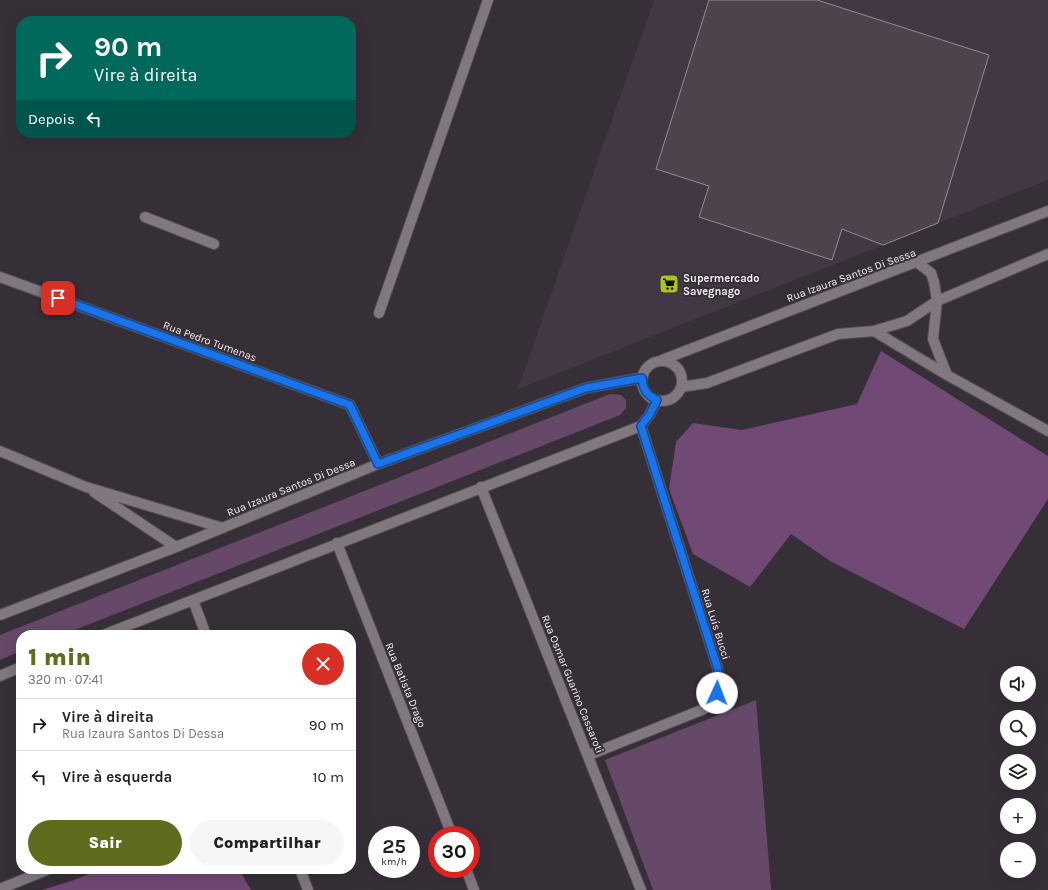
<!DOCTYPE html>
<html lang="pt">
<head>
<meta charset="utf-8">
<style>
	:root { --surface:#fff; --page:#f6f6f6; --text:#202124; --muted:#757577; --line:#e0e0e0; --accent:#5f6b1d }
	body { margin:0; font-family:Karla,sans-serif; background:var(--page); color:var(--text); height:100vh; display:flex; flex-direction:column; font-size:15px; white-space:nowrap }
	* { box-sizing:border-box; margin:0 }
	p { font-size:13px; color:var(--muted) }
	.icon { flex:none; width:22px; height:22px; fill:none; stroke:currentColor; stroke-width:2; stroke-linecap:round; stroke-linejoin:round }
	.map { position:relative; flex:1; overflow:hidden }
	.side { position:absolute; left:16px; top:630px; width:340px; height:244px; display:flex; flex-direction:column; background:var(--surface); border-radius:16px; box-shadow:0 4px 16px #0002 }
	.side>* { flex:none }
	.banner { position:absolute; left:16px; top:16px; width:340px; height:122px; border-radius:16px; box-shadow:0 4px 16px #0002; background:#00695c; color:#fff; overflow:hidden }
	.controls { position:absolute; left:1000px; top:666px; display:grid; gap:8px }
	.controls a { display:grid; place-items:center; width:36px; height:36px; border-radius:50%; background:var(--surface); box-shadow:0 4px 16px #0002; font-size:20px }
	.speed { position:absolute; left:368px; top:826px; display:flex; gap:8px; font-size:20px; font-weight:700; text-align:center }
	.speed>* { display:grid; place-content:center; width:52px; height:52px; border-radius:50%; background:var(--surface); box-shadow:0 4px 16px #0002; line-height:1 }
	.speed small { font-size:10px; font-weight:400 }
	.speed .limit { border:6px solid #d22; background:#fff; color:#111 }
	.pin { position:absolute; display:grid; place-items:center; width:34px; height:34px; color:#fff; margin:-17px; border-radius:8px; box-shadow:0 2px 6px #0006 }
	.me { position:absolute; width:44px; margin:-22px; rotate:2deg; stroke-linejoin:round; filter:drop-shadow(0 0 3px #0008) }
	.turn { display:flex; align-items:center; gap:14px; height:84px; padding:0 12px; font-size:18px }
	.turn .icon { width:52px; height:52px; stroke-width:2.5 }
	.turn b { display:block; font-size:28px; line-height:34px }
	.then { display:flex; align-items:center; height:38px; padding:0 12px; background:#0003; gap:8px; font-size:15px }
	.round { display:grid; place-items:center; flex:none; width:42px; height:42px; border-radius:21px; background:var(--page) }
	.summary { display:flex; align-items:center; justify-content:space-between; height:68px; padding:0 12px }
	h1 { font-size:24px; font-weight:800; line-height:30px; color:var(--accent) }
	.primary-button { display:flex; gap:8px; margin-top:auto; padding:8px 12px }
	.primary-button a { flex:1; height:46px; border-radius:24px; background:var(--accent); color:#fff; font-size:16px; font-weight:800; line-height:46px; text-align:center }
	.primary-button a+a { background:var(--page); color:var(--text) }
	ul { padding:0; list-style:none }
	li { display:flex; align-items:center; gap:12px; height:52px; padding:0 12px; border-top:1px solid var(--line) }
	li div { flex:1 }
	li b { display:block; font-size:15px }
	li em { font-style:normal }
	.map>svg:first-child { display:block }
</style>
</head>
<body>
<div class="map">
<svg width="1048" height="890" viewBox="0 0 1048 890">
	<rect width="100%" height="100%" fill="#372f38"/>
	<path fill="#443745" d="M 654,0 L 1048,0 L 1048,180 L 518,389 Z"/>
	<path fill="#664869" d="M 610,394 L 621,395 L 626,400 L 626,408 L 620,415 L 62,635 L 21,635 L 21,651 L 0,660 L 0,635 Z
		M 756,700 L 771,890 L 653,890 L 605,760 Z"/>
	<path fill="#704974" d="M 881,351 L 1048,456 L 1048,499 L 964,629 L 830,561 L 791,534 L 750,587 L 693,554 L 669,489 L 676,442 L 693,423 L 742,430 L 857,404 Z
		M 102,869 L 239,869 L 251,890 L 42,890 L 71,881 Z"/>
	<path fill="#4c434d" stroke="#948a95" d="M 709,0 L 817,0 L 989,55 L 938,223 L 883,245 L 842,229 L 832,260 L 699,217 L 709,186 L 656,169 Z"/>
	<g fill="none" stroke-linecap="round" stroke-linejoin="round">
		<g stroke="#514b52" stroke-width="12">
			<path id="lane" d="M 379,313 L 488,0"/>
		</g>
		<g stroke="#514b52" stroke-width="12">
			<path id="street" d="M 145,217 L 214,244
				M 918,263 L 931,273 L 934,282 L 937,301 L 933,339 L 947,375
				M 0,277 L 350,405 L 378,464
				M 874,331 L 947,375 L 1048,431
				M 662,360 L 1048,211
				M642 381a20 20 0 1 1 40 0a20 20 0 1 1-40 0Z
				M 681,387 L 707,383 L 838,334 L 874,331 L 907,321 L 937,301 L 1048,254
				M 0,451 L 86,487 L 223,528
				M 481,487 L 641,890
				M 94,492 L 176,547
				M 337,543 L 452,835
				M 193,600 L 206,635
				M 0,615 L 176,547 L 378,464 L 586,388 L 641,378
				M 103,635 L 641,426 L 650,414 L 657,400
				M 0,676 L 21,667
				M 589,755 L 704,709 L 717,693 L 718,669 L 641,426
				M 300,869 L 308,890
				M 466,869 L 474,890
				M 0,889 L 49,869"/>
		</g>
		<use href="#lane" stroke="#817781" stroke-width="10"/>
		<use href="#street" stroke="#817781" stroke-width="10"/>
	</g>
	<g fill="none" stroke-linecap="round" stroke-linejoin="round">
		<g stroke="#114b97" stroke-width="10">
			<path id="route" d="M 58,298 L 350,405 L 378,464 L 586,388 L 642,378 C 643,390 647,395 657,400 L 650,414 L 641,426 L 718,669 L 717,693"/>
		</g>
		<use href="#route" stroke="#1a73e8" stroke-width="7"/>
	</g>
	<defs>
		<g id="supermarket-square" transform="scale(1)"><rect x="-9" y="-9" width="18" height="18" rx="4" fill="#abc614" stroke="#372f38"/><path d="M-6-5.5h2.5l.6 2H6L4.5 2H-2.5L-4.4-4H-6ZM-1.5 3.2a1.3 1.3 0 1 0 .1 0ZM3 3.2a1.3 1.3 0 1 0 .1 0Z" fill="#111"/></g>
	</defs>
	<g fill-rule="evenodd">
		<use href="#supermarket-square" x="669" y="284"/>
	</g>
	<g text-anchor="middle" stroke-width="4" stroke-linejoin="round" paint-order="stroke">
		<g font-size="11" fill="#f3eef4" stroke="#372f38">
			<text transform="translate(851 275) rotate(-20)" y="4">Rua Izaura Santos Di Sessa</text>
			<text transform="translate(210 341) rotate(20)" y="4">Rua Pedro Tumenas</text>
			<text transform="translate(291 487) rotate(-22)" y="4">Rua Izaura Santos Di Dessa</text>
			<text transform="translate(716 624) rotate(73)" y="4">Rua Luís Bucci</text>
			<text transform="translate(573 684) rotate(68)" y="4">Rua Osmar Guarino Cassaroti</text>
			<text transform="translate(406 685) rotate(68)" y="4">Rua Batista Drago</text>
		</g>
		<g font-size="11" font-weight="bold" fill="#f3eef4" stroke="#372f38" text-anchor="start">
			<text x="683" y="282">Supermercado<tspan x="683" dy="13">Savegnago</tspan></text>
		</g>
	</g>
</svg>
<div class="controls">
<a><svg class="icon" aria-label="sound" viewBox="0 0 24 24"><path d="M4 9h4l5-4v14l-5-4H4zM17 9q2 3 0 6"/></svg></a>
<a><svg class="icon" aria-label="search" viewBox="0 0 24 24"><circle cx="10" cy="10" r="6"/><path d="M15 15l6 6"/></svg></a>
<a><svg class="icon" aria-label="layers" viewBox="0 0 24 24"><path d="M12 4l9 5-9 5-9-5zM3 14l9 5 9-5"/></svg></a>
<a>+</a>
<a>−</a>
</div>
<div class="speed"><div>25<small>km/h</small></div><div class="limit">30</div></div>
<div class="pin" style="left:58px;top:298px;background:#d93025"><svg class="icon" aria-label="arrive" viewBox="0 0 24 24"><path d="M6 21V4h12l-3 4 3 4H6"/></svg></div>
<svg class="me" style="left:717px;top:693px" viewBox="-20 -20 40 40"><circle r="19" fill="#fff"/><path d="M0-13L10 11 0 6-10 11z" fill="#1a73e8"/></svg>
<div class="banner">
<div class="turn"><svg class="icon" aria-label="right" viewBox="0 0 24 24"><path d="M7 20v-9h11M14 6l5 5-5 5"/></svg><div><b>90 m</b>Vire à direita</div></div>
<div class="then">Depois<svg class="icon" aria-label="left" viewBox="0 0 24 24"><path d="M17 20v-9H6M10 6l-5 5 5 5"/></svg></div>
</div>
<section class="side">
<div class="summary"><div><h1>1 min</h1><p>320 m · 07:41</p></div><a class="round" style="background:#d93025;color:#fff"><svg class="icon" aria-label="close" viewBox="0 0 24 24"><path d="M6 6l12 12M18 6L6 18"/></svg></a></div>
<ul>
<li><svg class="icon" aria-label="right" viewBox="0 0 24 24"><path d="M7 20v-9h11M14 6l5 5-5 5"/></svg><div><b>Vire à direita</b><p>Rua Izaura Santos Di Dessa</p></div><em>90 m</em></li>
<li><svg class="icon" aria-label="left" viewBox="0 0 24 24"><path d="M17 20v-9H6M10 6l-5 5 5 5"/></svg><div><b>Vire à esquerda</b></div><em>10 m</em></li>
</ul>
<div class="primary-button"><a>Sair</a><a>Compartilhar</a></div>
</section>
</div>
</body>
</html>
